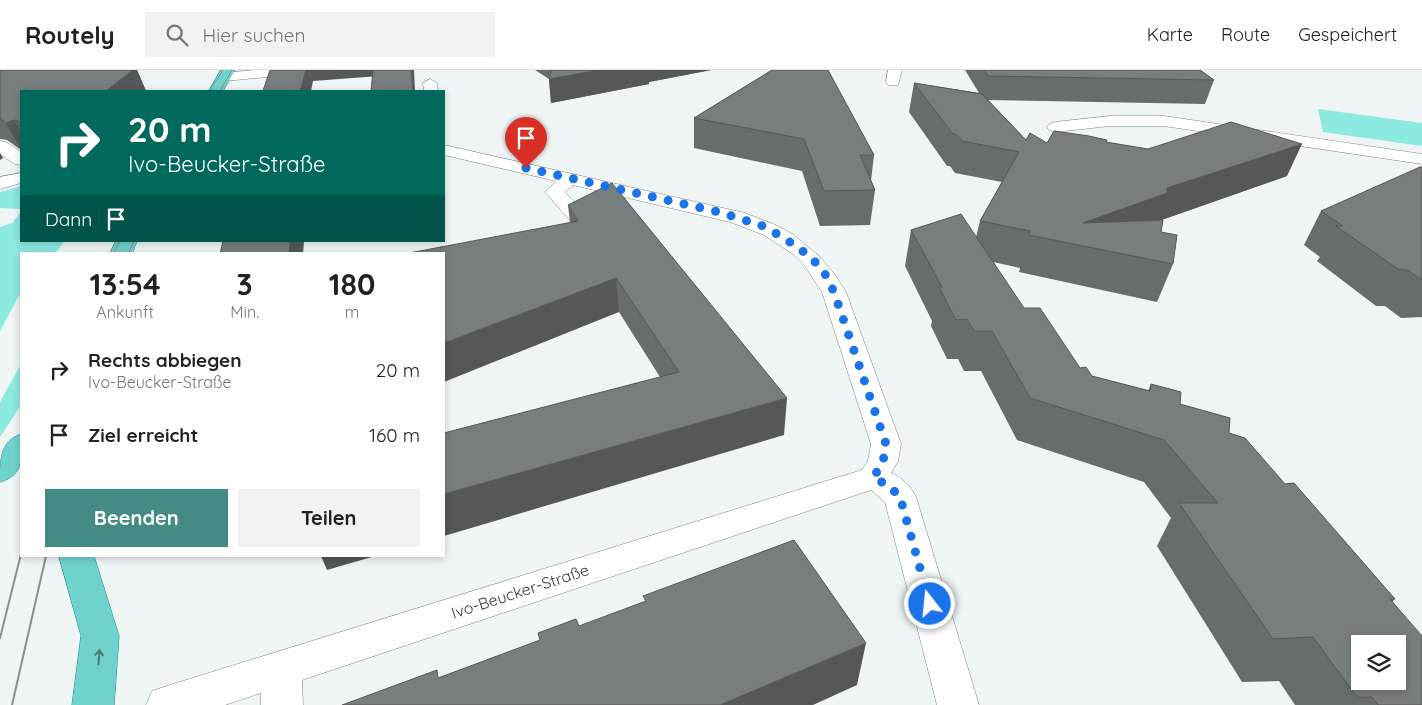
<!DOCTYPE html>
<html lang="de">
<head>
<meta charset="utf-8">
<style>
	:root { --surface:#fff; --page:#f2f2f2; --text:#222; --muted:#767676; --line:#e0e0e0; --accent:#448b84 }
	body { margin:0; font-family:Quicksand,sans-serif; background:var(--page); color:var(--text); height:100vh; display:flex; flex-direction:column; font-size:19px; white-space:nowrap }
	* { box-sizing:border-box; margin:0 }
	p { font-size:16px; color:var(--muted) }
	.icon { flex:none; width:28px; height:28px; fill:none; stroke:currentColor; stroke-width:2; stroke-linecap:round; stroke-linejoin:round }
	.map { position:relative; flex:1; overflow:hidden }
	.drawer { position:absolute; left:20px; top:182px; width:425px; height:305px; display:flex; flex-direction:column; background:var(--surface); border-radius:0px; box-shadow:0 2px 8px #0003 }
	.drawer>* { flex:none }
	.guide { position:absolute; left:20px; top:20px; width:425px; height:152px; border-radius:0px; box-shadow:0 2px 8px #0003; background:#00695c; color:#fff; overflow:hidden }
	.fabs { position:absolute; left:1351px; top:565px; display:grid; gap:10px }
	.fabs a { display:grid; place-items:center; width:55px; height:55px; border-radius:0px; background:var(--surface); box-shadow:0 2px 8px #0003; font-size:25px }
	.pin { position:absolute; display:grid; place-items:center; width:42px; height:42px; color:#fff; margin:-51px -21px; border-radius:50% 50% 50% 0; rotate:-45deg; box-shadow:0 0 5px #0007 }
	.pin .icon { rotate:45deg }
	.me { position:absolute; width:55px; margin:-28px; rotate:344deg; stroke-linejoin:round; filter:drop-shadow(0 0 4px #0008) }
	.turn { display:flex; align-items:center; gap:18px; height:105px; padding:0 25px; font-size:22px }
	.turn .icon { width:65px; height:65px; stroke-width:2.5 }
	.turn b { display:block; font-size:35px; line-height:42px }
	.then { display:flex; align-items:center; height:48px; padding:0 25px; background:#0003; gap:10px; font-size:19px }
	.eta { display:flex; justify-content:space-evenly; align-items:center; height:85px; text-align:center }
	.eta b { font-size:30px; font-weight:800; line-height:35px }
	.action { display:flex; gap:10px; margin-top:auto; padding:10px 25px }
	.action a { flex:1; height:58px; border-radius:0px; background:var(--accent); color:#fff; font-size:20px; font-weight:800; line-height:58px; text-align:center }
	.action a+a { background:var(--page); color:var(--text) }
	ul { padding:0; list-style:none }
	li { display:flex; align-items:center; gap:15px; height:65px; padding:0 25px }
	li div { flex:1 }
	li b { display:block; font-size:19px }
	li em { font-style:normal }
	header { display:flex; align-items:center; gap:30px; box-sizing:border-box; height:70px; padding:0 25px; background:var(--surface); border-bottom:1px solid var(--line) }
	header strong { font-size:24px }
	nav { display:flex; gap:28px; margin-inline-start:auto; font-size:18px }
	.search { width:350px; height:45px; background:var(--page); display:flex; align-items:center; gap:12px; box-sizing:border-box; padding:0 18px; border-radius:0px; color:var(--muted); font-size:19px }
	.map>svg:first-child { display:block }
</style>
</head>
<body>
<header>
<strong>Routely</strong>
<div class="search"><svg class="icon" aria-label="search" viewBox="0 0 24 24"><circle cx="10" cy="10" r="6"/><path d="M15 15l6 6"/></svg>Hier suchen</div>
<nav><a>Karte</a><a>Route</a><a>Gespeichert</a></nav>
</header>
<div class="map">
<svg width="1422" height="635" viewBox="0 0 1422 635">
	<rect width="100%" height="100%" fill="#eef5f4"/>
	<path fill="#8ceae1" d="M 1318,39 L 1422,53 L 1422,76 L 1323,62 Z
		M 21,116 L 21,139 L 0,138 L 0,122 Z
		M 21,142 L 21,171 L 64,171 L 55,184 L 21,184 L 21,222 L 0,261 L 0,157 L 12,153 Z
		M 21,294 L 21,335 L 0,367 L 0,332 Z"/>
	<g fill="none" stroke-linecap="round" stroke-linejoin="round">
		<g stroke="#808585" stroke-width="1">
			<path id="minor" d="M 255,0 L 287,0 L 283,5 L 278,6 L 224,11 L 217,7 L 224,3 Z
				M 888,0 L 902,0 L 898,15 L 888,15 L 886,12 Z
				M 430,9 L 437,13 L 438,21 L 424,21 L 423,13 Z
				M 1110,46 L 1164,46 L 1422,84 L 1422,94 L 1164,56 L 1110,56 L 1055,62 L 1049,60 L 1047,57 L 1049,54 L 1055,52 Z
				M 0,71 L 6,72 L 21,82 L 21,95 L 15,94 L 0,84 Z
				M 444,75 L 745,143 L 778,156 L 794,165 L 820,187 L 835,205 L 846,222 L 901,374 L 898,391 L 891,403 C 903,408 910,416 916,427 L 979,635 L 937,635 L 885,432 L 871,420 L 302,610 L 303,635 L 261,635 L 261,623 L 225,635 L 146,635 L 152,621 L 167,616 L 862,400 L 868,391 L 871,374 L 822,222 L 805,196 L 793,184 L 764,165 L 730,152 L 573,115 L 565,122 L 592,152 L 589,156 L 582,158 L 575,156 L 545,122 L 556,111 L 444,85 Z
				M 21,103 L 21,113 L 0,119 L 0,107 Z"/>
		</g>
		<g stroke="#1f8a83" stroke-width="1">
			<path id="major" d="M 221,0 L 235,0 L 223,21 L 209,21 Z
				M 116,171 L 137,171 L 132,184 L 110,184 Z
				M 21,364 C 22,386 25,405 0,412 C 0,390 0,371 21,364 Z
				M 59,486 L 94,486 L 119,566 L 114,635 L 72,635 L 81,566 Z"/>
		</g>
		<use href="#minor" fill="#fff" fill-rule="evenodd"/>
		<use href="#major" fill="#70d2cc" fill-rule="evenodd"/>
		<path stroke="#8a8f8e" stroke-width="1" d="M 210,21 L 223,0
			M 220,21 L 232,0
			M 113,184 L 120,171
			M 128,184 L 134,171"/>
		<path stroke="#8a8f8e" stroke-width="2" d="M 0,568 L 21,484
			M 12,635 L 46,486"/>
	</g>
	<path fill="#676c6c" d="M 0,0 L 137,0 L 146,21 L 21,21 L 21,80 L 7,70 L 0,69 Z
		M 535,0 L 711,0 L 649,12 L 649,14 L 551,33 L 549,9 Z
		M 772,0 L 874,85 L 871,111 L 875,120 L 870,155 L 820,156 L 802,101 L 694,78 L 694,48 Z
		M 965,0 L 1200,0 L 1214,10 L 1205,34 L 988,30 L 1026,70 L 1047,73 L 1106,72 L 1287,106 L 1161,150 L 1161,162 L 1173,194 L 1157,232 L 1019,202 L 1020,198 L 993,192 L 1024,238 L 1080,298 L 1092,306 L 1148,321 L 1151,314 L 1180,334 L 1229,363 L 1285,414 L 1395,529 L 1392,532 L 1422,635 L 1295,635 L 1279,611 L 1242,612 L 1157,476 L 1171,448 L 1144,412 L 1017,370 L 981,301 L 964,301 L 958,289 L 947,289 L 931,256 L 932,251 L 905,196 L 911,160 L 976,167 L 980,151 L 1002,112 L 955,103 L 950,96 L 947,96 L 909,42 L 914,13 L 979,23 Z
		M 1422,97 L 1422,247 L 1401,248 L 1385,236 L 1376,236 L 1317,191 L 1320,187 L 1304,175 L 1321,141 Z
		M 568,135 L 784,365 L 660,307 L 619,242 L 570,153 Z"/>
	<path fill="#545858" d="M 133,0 L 137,0 L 146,21 L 106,21 Z
		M 306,0 L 378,0 L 379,6 L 313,11 L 311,21 L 300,21 Z
		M 411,0 L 414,0 L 415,21 L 413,21 Z
		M 599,0 L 711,0 L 649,12 L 649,14 L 551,33 L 549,9 Z
		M 14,50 L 21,63 L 21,80 L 6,53 Z
		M 1302,74 L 1287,106 L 1156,152 L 1083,153 L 1167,118 Z
		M 0,83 L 3,88 L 0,90 Z
		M 290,171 L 304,171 L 303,184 L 289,184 Z
		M 616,208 L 619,242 L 444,312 L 444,273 Z
		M 787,328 L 784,365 L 444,466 L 444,424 Z
		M 321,486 L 375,486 L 327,500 Z
		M 866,573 L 857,615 L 813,635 L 720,635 Z"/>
	<path fill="#787d7d" stroke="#545858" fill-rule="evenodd" d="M 0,0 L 133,0 L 106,21 L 21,21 L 21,52 L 14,50 L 6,53 L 0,49 Z
		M 270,0 L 306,0 L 300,21 L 263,21 Z
		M 373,0 L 411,0 L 413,21 L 371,21 Z
		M 552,0 L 599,0 L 549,9 Z
		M 772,0 L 828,0 L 874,85 L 860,85 L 875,120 L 824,121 L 804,69 L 694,48 Z
		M 984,0 L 1200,0 L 1214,10 L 988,6 Z
		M 914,13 L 982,24 L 1026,70 L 1030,63 L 1047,73 L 1054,61 L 1089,66 L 1107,70 L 1106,72 L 1148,79 L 1231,52 L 1302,74 L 1167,118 L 1167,123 L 1083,153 L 1163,150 L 1161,162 L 1177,165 L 1173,194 L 1029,165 L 1030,161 L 980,151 L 1019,82 L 962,71 L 956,64 L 953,64 Z
		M 1420,97 L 1422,97 L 1422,210 L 1407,200 L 1398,199 L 1336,156 L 1343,156 L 1321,141 Z
		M 612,113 L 787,328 L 444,424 L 444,363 L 679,302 L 616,208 L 444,273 L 444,184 L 404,184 L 578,151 L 568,135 Z
		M 961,144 L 1024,238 L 1040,238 L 1080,298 L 1086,297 L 1092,306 L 1150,321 L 1151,314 L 1181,322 L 1180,334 L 1230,348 L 1229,363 L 1245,368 L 1285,414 L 1294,413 L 1395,529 L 1390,529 L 1422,566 L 1422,635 L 1378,635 L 1372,627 L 1357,627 L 1313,567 L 1273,569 L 1179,433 L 1218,433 L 1164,370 L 1030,328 L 992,261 L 974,261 L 967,249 L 956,250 L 939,217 L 942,217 L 911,160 ZM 1360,574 L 1398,574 L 1398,611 L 1360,611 Z
		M 223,171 L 290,171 L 289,184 L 220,184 Z
		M 794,470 L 866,573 L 720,635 L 342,635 L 437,600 L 438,608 L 540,570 L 538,563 L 576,549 L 579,556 L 646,531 L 643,526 Z"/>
	<defs><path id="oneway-shaft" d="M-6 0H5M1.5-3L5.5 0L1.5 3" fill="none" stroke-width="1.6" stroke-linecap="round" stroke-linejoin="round" transform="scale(1.25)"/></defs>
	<use stroke="#4f7875" href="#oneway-shaft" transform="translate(99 587) rotate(-86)"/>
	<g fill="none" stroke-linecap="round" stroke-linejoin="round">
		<path stroke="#1a73e8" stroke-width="9" stroke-dasharray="0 16.2" d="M 526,98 L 719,142 L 763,156 L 784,168 L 811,187 L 825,204 L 834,222 L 886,374 L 883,392 L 873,408 L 888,415 L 900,427 L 930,534"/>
	</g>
	<g text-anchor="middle" stroke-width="5" stroke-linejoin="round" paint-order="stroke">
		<g font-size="16" fill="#393c3b" stroke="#fff">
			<text transform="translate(520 521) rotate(-18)" y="6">Ivo-Beucker-Straße</text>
		</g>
	</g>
</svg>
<div class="fabs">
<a><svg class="icon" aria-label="layers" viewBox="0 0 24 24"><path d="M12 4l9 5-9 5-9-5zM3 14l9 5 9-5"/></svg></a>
</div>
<div class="pin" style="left:526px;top:98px;background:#d93025"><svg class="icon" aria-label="arrive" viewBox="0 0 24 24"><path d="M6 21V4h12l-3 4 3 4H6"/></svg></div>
<svg class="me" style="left:930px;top:534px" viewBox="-20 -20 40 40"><circle r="17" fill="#1a73e8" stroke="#fff" stroke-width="3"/><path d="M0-11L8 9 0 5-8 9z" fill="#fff"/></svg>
<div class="guide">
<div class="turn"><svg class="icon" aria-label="right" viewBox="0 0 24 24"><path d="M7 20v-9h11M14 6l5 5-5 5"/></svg><div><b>20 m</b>Ivo-Beucker-Straße</div></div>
<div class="then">Dann<svg class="icon" aria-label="arrive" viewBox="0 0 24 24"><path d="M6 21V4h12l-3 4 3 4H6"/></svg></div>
</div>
<section class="drawer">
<div class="eta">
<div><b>13:54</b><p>Ankunft</p></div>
<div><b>3</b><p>Min.</p></div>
<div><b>180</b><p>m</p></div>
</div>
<ul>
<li><svg class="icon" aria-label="right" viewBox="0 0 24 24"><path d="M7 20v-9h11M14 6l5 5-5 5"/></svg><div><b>Rechts abbiegen</b><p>Ivo-Beucker-Straße</p></div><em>20 m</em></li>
<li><svg class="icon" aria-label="arrive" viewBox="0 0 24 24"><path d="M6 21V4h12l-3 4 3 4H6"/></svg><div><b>Ziel erreicht</b></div><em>160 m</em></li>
</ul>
<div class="action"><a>Beenden</a><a>Teilen</a></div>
</section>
</div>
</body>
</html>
